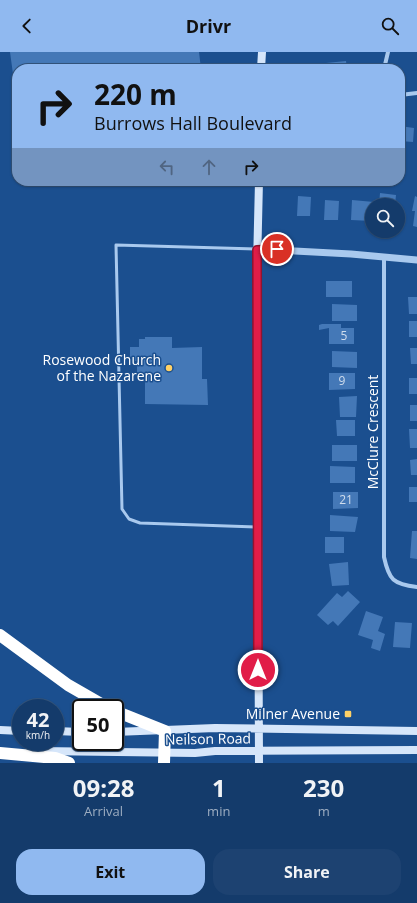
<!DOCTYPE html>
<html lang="en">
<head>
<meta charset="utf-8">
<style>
	:root { --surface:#143b6b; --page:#1d4271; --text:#f1f3f6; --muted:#9dadc1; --line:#33557e; --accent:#90b9f0 }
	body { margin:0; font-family:"Open Sans",sans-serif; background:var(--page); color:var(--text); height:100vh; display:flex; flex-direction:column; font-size:15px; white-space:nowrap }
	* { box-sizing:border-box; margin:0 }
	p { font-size:13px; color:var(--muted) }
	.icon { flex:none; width:22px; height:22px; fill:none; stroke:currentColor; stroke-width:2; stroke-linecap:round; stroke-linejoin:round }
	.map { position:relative; height:711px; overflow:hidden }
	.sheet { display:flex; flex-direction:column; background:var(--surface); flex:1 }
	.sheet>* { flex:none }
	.top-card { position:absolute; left:12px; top:12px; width:393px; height:122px; border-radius:16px; box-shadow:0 1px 3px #0004,0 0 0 1px var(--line); background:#90b9f0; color:#111; overflow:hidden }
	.tools { position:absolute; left:365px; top:146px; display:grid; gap:8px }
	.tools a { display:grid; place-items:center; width:40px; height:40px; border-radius:50%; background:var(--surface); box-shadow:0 1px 3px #0004,0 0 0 1px var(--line); font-size:20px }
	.speed { position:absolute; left:12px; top:647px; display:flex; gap:8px; font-size:20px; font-weight:700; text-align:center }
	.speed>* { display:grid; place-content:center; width:52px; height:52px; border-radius:50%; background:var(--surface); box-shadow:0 1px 3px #0004,0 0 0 1px var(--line); line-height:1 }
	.speed small { font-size:10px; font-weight:400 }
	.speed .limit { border:2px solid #111; border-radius:6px; background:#fff; color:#111 }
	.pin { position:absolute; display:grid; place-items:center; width:34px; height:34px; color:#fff; margin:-17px; border:2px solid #fff; border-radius:50%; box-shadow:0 1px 4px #0007 }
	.me { position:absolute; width:44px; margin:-22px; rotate:0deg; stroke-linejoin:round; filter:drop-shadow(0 0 3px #0008) }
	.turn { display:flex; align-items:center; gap:14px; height:84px; padding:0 16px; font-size:18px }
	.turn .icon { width:52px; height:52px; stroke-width:2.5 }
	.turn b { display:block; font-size:28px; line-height:34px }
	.lanes { display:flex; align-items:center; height:38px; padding:0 16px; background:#0003; justify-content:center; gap:20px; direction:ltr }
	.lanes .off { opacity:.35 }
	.eta { display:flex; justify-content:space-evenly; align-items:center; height:68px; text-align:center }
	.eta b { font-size:24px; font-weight:700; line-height:28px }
	.button { display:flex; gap:8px; margin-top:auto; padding:8px 16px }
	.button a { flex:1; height:46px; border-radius:16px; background:var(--accent); color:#111; font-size:16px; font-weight:700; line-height:46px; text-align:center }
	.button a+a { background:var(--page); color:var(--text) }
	header { display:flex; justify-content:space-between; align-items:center; height:52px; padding:0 16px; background:var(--accent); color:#111; font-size:18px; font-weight:700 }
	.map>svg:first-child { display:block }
</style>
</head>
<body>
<header><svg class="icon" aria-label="back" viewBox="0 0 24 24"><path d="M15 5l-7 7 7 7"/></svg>Drivr<svg class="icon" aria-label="search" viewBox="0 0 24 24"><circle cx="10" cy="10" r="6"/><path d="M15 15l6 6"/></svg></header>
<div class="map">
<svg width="417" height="711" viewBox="0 0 417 711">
	<rect width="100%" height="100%" fill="#1b4f8f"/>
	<path fill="#4478b7" d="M 10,0 L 199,0 L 201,17 L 17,17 L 16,44 Z
		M 346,9 L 347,17 L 327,17 L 326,11 Z
		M 400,74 L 414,76 L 413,90 L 400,89 Z
		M 380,141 L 396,143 L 395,153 L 379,153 Z
		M 298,144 L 311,145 L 310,164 L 297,164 Z
		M 415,144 L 417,145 L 417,175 L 413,174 L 415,159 L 412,159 Z
		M 325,148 L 339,149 L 338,168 L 324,168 Z
		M 352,148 L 374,150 L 372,169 L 351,168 Z
		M 326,229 L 352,229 L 352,245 L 326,245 Z
		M 408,245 L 417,245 L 417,262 L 409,262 Z
		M 332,252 L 357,253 L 357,269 L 332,269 Z
		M 409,269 L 417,269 L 417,285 L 409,285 Z
		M 322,272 L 341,272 L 341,276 L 354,276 L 354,292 L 329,292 L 329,276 L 319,278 L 319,273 Z
		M 145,285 L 172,285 L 172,296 L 202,295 L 202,327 L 207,327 L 208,353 L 145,352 L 145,322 L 137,323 L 137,309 L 130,309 L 130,295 L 139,295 L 139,287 L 145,287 Z
		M 410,296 L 417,296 L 417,312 L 411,312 Z
		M 332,299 L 357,300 L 357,316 L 332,315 Z
		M 329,321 L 355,321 L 355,337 L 329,338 Z
		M 409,326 L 417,326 L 417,342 L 409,342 Z
		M 357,344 L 356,365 L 340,365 L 339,345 Z
		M 410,353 L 417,353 L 417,369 L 410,369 Z
		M 336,368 L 355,368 L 355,384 L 337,384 Z
		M 409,377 L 417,377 L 417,396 L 410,396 Z
		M 332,393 L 357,393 L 357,409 L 332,409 Z
		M 417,407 L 417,423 L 411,423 L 410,408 Z
		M 330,414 L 355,415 L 355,431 L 330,431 Z
		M 409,435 L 417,435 L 417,450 L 409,450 Z
		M 333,440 L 358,440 L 358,456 L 333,457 Z
		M 330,463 L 358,465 L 355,480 L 330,479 Z
		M 412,479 L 417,479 L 417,507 L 410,506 Z
		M 325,485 L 344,485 L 344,501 L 325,501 Z
		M 348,510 L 349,533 L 332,534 L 329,512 Z
		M 348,539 L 360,550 L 338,574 L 333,569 L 328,573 L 317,563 L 337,541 L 342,545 Z
		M 366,559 L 383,565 L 378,579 L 385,582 L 380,599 L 371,596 L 373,588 L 358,583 Z
		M 395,570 L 412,571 L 410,596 L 393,595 Z"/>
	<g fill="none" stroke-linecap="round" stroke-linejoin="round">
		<path stroke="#a9c9ee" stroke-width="3" d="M 256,197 L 116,193 L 122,457 L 129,467 L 140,471 L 258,475"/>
		<path stroke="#a9c9ee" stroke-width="4" d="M 384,17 L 388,0
			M 400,43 L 417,41
			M 384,204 L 384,505 C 389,528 393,532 417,535"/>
		<path stroke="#a9c9ee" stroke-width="7" d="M 257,197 L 351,202 L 417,208"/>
		<path stroke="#d6e6fa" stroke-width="8" d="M 261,17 L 262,0
			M 259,129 L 257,214 L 259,711
			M 0,678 L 21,679
			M 55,679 L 81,680
			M 115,680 L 215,676 L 417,679
			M 39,699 L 195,701 L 215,699 L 417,698"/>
		<path stroke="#fff" stroke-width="12" d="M 0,583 L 68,633 L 108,656
			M 115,659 L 165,679 L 164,711
			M 0,701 L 55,706 L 69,711"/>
	</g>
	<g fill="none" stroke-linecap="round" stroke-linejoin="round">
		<g stroke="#92132f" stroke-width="10">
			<path id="route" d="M 258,618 L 257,198 L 277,197"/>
		</g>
		<use href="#route" stroke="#e11d48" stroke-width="7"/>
	</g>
	<g fill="#ffd166" stroke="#1b4f8f" stroke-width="1.5">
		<circle cx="169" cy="316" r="4"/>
		<rect x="344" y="658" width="8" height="8" rx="2"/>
	</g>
	<g text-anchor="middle" stroke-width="3" stroke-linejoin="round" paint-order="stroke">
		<g font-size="12" fill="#d0dded">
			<text x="344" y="288">5</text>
			<text x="342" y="333">9</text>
			<text x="346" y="452">21</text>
		</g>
		<g font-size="14" fill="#fff" stroke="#1b4f8f" text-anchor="end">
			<text x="161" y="313">Rosewood Church<tspan x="161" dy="16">of the Nazarene</tspan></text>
			<text x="340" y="667">Milner Avenue</text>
		</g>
		<g font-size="14" fill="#fff" stroke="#1b4f8f">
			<text transform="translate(373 380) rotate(-90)" y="5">McClure Crescent</text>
			<text transform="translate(208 687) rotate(-1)" y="5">Neilson Road</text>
		</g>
	</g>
</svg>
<div class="tools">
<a><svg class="icon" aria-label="search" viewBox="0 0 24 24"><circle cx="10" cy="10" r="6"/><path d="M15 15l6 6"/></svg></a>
</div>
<div class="speed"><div>42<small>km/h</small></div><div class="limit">50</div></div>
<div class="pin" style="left:277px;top:197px;background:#d93025"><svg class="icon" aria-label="arrive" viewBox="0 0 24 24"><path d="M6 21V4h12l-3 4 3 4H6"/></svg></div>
<svg class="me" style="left:258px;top:618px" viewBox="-20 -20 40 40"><circle r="17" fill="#e11d48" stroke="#fff" stroke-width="3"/><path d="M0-11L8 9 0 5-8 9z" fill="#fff"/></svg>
<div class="top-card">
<div class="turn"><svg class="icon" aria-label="right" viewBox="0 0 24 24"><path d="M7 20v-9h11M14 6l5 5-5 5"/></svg><div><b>220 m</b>Burrows Hall Boulevard</div></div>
<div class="lanes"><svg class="icon off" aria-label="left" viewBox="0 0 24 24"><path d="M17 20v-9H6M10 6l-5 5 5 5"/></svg><svg class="icon off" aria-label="ahead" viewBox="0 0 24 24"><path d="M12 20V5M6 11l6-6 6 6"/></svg><svg class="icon" aria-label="right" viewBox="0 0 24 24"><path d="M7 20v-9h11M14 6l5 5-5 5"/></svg></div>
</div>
</div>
<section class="sheet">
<div class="eta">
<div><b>09:28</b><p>Arrival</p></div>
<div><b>1</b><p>min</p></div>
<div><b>230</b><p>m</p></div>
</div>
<div class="button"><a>Exit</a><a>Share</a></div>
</section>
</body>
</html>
